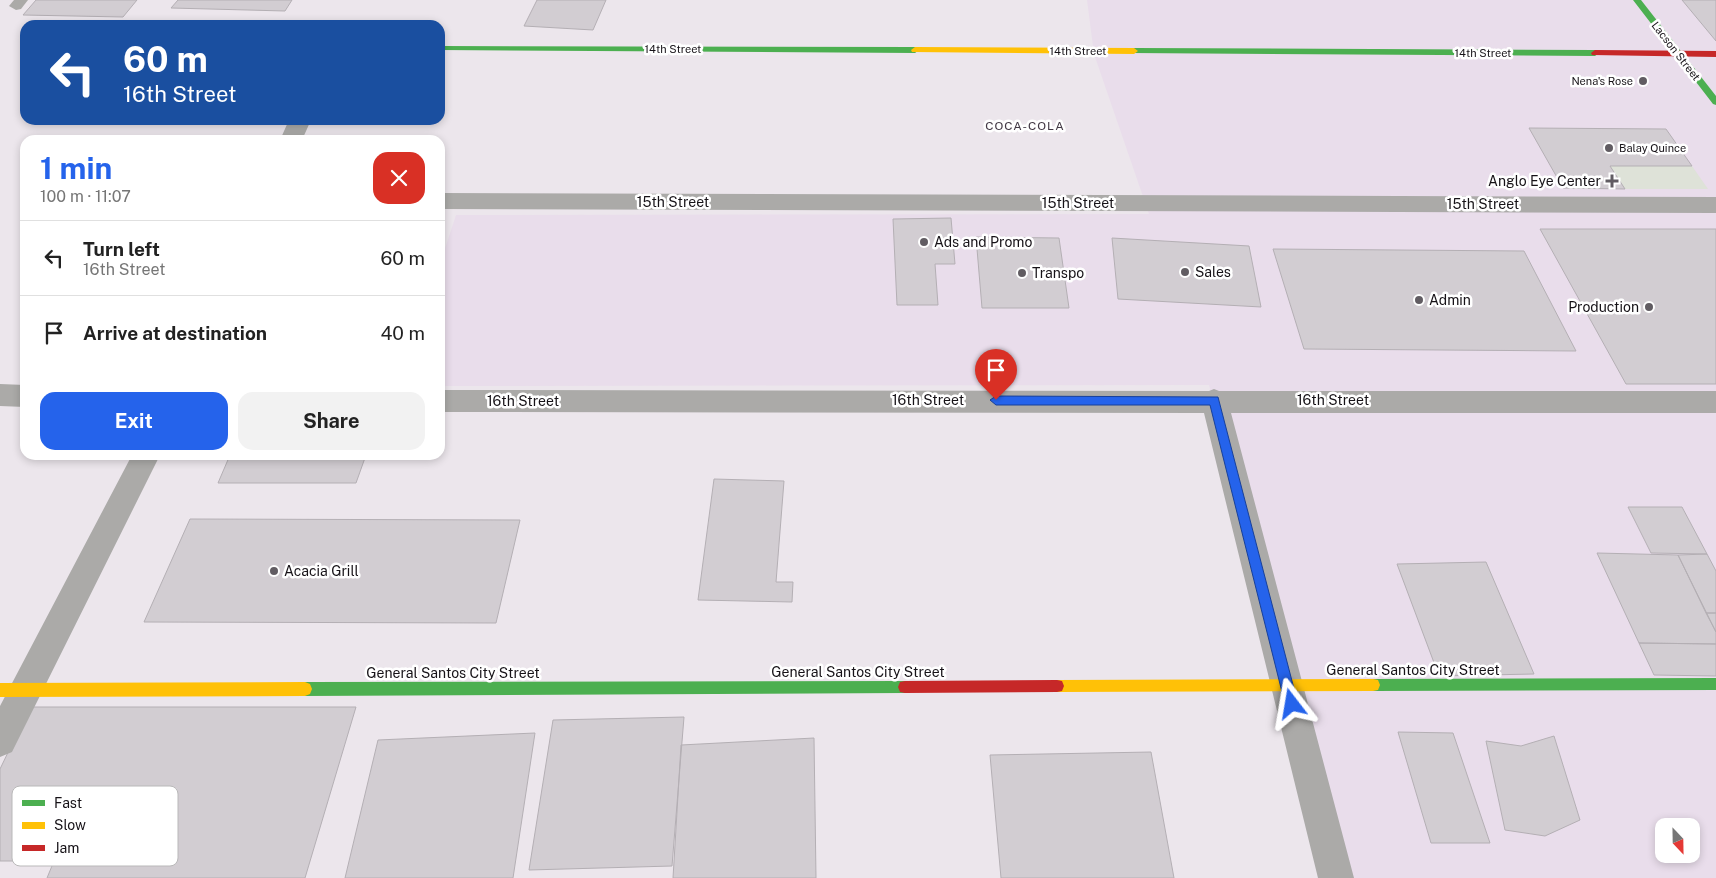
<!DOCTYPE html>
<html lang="en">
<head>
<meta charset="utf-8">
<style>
	:root { --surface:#fff; --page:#f2f2f2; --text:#222; --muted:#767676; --line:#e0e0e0; --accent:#2563eb }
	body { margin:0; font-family:"Public Sans",sans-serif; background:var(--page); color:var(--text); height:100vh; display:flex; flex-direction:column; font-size:19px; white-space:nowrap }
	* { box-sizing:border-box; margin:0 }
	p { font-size:16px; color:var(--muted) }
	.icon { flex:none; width:28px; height:28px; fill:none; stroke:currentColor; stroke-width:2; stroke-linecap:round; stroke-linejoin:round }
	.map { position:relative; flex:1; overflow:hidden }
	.details { position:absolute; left:20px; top:135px; width:425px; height:325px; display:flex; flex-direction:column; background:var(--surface); border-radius:15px; box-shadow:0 2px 8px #0003 }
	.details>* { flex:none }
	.top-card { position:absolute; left:20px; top:20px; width:425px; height:105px; border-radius:15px; box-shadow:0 2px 8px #0003; background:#1a4fa0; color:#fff; overflow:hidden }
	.needle { width:32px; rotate:158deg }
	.tools { position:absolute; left:1655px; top:818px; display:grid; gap:10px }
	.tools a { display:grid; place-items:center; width:45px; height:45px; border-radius:10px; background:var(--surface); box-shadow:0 2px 8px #0003; font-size:25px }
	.pin { position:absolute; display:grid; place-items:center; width:42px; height:42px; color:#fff; margin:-51px -21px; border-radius:50% 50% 50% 0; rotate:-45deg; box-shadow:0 0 5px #0007 }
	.pin .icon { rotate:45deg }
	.me { position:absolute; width:55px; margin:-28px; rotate:346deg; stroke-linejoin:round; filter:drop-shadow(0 0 4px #0008) }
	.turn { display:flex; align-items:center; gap:18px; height:105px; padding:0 20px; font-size:22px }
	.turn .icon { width:65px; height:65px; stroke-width:2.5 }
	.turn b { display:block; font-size:35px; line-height:42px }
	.round { display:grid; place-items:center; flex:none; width:52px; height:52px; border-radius:15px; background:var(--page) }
	.head { display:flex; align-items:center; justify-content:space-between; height:85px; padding:0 20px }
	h1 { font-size:30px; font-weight:700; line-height:38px; color:var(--accent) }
	.button { display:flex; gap:10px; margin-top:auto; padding:10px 20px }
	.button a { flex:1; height:58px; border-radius:15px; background:var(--accent); color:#fff; font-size:20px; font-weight:700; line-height:58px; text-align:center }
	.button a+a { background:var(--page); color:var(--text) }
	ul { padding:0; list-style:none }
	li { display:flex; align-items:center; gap:15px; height:75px; padding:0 20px; border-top:1px solid var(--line) }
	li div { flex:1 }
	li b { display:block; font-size:19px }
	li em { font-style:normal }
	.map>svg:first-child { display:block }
</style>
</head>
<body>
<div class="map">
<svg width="1716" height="878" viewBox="0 0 1716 878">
	<rect width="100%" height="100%" fill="#ece6ec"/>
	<path fill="#e9ddeb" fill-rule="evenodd" d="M 1087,0 L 1716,0 L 1716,878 L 1336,878 L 1209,385 L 440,386 L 440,264 L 456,215 L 1149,214 L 1094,54 ZM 1664,826 L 1691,826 L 1691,854 L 1664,854 Z"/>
	<path fill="#dee2d8" d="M 1610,166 L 1692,166 L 1708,189 L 1625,189 Z"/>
	<path fill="#d2cdd2" stroke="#b4afb4" d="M 36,0 L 137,0 L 123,17 L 23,15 Z
		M 178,0 L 292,0 L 285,11 L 171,8 Z
		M 537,0 L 606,0 L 593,30 L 524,26 Z
		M 1682,0 L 1716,0 L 1716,41 Z
		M 1529,128 L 1666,129 L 1692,166 L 1610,166 L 1625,189 L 1563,188 Z
		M 951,218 L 955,264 L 935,264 L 938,305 L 897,305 L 893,219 Z
		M 1540,229 L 1716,229 L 1716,384 L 1626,384 Z
		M 976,237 L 1059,238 L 1069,308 L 982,308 Z
		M 1112,238 L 1249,246 L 1261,307 L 1118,299 Z
		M 1273,249 L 1524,251 L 1576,351 L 1304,349 Z
		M 230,455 L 366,455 L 356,483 L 218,483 Z
		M 714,479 L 784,481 L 776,582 L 793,582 L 792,602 L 698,600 Z
		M 1628,507 L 1682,507 L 1707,554 L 1651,553 Z
		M 190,519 L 520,520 L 496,623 L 144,622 Z
		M 1597,553 L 1678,555 L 1716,632 L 1716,644 L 1639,643 Z
		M 1707,554 L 1716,571 L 1716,613 L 1706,613 L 1678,555 Z
		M 1486,562 L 1534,674 L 1439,676 L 1397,564 Z
		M 1706,613 L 1716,613 L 1716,632 Z
		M 1639,643 L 1716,644 L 1716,676 L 1654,675 Z
		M 30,707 L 356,707 L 305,878 L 47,878 L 54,861 L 0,861 L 0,769 Z
		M 684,717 L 672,866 L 529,870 L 553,720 Z
		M 1398,732 L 1453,733 L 1490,843 L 1431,843 Z
		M 535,733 L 513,878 L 345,878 L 378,740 Z
		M 1554,736 L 1580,820 L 1545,836 L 1505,830 L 1486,741 L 1521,746 Z
		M 814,738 L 816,878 L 673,878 L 681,745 Z
		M 1151,752 L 1174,878 L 1001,878 L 990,755 Z"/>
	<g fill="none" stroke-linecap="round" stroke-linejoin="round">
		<path fill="#abaaa8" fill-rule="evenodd" d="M 14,0 L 28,0 L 21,9 L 16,10 L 9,6 Z"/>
		<path fill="#abaaa8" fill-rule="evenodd" d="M 289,120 L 311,120 L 302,140 L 280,140 Z
			M 440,193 L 1716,197 L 1716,213 L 440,209 Z
			M 0,384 L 25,385 L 25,407 L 0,406 Z
			M 1214,389 L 1219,391 L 1716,391 L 1716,413 L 1231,413 L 1354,878 L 1318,878 L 1204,413 L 440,412 L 440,390 L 1209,391 Z
			M 132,455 L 160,455 L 12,752 L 0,757 L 0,706 Z"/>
		<path fill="#4caf50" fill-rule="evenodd" d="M 1633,0 L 1641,0 L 1716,96 L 1716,105 L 1713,104 Z
			M 440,46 L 915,47 L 919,50 L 915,53 L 440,50 Z
			M 1134,48 L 1595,50 L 1599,53 L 1595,56 L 1131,53 L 1130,51 Z
			M 1716,678 L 1716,690 L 1373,691 L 1368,690 L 1366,685 L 1368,680 L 1373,679 Z
			M 905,681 L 910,682 L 912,687 L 910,692 L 905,693 L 305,696 L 300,694 L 298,689 L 300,684 L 305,682 Z"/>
		<path fill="#ffc107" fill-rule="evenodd" d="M 915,47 L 1134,48 L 1138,51 L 1134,54 L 912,52 L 911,50 Z
			M 1373,679 L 1378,680 L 1380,685 L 1378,690 L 1373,691 L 1057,692 L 1052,691 L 1050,686 L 1052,681 L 1057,680 Z
			M 305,682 L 310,684 L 312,689 L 310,694 L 305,696 L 0,697 L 0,683 Z"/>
		<path fill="#c62828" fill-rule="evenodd" d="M 1595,50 L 1716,51 L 1716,57 L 1592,55 L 1591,53 Z
			M 1057,680 L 1062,681 L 1064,686 L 1062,691 L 1057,692 L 905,693 L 900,692 L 898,687 L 900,682 L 905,681 Z"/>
	</g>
	<path fill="#2563eb" stroke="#184099" d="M 996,396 L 1218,397 L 1298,704 L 1296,709 L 1292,711 L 1287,709 L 1285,704 L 1210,405 L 996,405 L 990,400 Z"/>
	<g fill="#615c62" stroke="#fff" stroke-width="2">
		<circle cx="1643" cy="81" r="5"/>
		<circle cx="1609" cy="148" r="5"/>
		<path d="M1609.5 173.5h5v5h5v5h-5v5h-5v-5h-5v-5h5z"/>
		<circle cx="924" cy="242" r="5"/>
		<circle cx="1185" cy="272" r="5"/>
		<circle cx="1022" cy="273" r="5"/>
		<circle cx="1419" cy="300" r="5"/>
		<circle cx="1649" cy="307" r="5"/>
		<circle cx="274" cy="571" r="5"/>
	</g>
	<g text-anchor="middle" stroke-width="5" stroke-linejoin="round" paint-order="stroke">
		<g font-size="11" fill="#161217" stroke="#fff">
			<text x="673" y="53">14th Street</text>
			<text x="1078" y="55">14th Street</text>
			<text transform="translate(1676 51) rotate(52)" y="4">Lacson Street</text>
			<text x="1483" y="57">14th Street</text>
		</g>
		<g font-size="11" fill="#161217" stroke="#fff" text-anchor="end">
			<text x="1633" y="85">Nena's Rose</text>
			<text x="1619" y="152" text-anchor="start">Balay Quince</text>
		</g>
		<g font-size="12" letter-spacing="1" fill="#423844" stroke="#fff">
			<text x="1025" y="130">COCA-COLA</text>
		</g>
		<g font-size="14" fill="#161217" stroke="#fff" text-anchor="start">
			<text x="1601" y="186" text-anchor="end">Anglo Eye Center</text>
			<text x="934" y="247">Ads and Promo</text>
			<text x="1195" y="277">Sales</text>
			<text x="1032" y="278">Transpo</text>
			<text x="1429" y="305">Admin</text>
			<text x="1639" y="312" text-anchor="end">Production</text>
			<text x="284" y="576">Acacia Grill</text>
		</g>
		<g font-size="14" fill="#161217" stroke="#fff">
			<text x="673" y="207">15th Street</text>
			<text x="1078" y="208">15th Street</text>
			<text x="1483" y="209">15th Street</text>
			<text x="928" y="405">16th Street</text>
			<text x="1333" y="405">16th Street</text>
			<text x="523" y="406">16th Street</text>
			<text x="1413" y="675">General Santos City Street</text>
			<text x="858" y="677">General Santos City Street</text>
			<text x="453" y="678">General Santos City Street</text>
		</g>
	</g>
	<rect x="12" y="786" width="166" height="80" rx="8" fill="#fff" stroke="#b9b8b9" stroke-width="1"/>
	<rect x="22" y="800" width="23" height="6" fill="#4caf50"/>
	<rect x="22" y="822" width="23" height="7" fill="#ffc107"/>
	<rect x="22" y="845" width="23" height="6" fill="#c62828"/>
	<g font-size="14" fill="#161217">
		<text x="54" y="808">Fast</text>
		<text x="54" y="830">Slow</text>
		<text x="54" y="853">Jam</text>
	</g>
</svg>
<div class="tools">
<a><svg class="needle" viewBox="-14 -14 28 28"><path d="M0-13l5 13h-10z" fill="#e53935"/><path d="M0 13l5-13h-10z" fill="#767676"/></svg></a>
</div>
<div class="pin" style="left:996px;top:400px;background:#d93025"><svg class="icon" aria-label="arrive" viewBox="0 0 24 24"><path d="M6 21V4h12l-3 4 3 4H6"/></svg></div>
<svg class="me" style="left:1292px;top:704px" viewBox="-20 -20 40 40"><path d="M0-17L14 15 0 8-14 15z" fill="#2563eb" stroke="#fff" stroke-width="4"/></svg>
<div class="top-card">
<div class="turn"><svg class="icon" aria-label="left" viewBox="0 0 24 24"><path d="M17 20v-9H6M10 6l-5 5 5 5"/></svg><div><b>60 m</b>16th Street</div></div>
</div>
<section class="details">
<div class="head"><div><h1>1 min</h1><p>100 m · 11:07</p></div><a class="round" style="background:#d93025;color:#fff"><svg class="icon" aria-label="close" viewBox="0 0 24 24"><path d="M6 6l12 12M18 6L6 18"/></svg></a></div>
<ul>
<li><svg class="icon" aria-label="left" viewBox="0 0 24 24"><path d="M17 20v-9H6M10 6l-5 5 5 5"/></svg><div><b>Turn left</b><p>16th Street</p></div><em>60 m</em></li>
<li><svg class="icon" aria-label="arrive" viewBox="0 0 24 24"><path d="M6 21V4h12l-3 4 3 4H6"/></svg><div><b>Arrive at destination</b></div><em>40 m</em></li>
</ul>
<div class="button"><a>Exit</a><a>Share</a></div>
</section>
</div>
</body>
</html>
